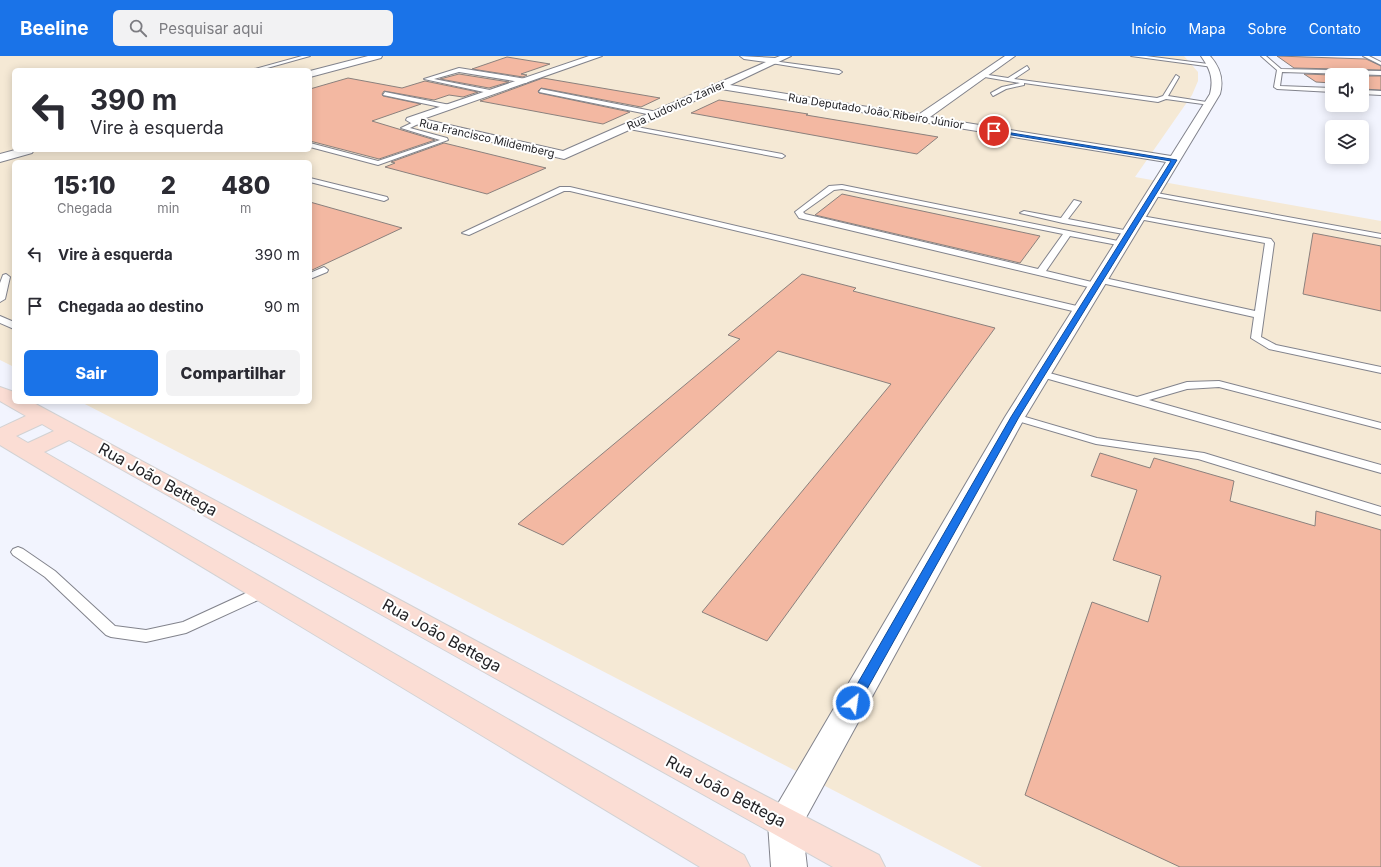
<!DOCTYPE html>
<html lang="pt">
<head>
<meta charset="utf-8">
<style>
	:root { --surface:#fff; --page:#f2f2f3; --text:#2b2b33; --muted:#7c7c81; --accent:#1a73e8 }
	body { margin:0; font-family:Inter,sans-serif; background:var(--page); color:var(--text); height:100vh; display:flex; flex-direction:column; font-size:15px; white-space:nowrap }
	* { box-sizing:border-box; margin:0 }
	p { font-size:13px; color:var(--muted) }
	.icon { flex:none; width:22px; height:22px; fill:none; stroke:currentColor; stroke-width:2; stroke-linecap:round; stroke-linejoin:round }
	.map { position:relative; flex:1; overflow:hidden }
	.sheet { position:absolute; left:12px; top:104px; width:300px; height:244px; display:flex; flex-direction:column; background:var(--surface); border-radius:6px; box-shadow:0 2px 10px #0003 }
	.sheet>* { flex:none }
	.top-card { position:absolute; left:12px; top:12px; width:300px; height:84px; border-radius:6px; box-shadow:0 2px 10px #0003; background:#fff; color:var(--text); overflow:hidden }
	.fabs { position:absolute; left:1325px; top:12px; display:grid; gap:8px }
	.fabs a { display:grid; place-items:center; width:44px; height:44px; border-radius:6px; background:var(--surface); box-shadow:0 2px 10px #0003; font-size:20px }
	.pin { position:absolute; display:grid; place-items:center; width:34px; height:34px; color:#fff; margin:-17px; border:2px solid #fff; border-radius:50%; box-shadow:0 1px 4px #0007 }
	.me { position:absolute; width:44px; margin:-22px; rotate:30deg; stroke-linejoin:round; filter:drop-shadow(0 0 3px #0008) }
	.turn { display:flex; align-items:center; gap:14px; height:84px; padding:0 12px; font-size:18px }
	.turn .icon { width:52px; height:52px; stroke-width:2.5 }
	.turn b { display:block; font-size:28px; line-height:34px }
	.eta { display:flex; justify-content:space-evenly; align-items:center; height:68px; text-align:center }
	.eta b { font-size:24px; font-weight:800; line-height:28px }
	.cta { display:flex; gap:8px; margin-top:auto; padding:8px 12px }
	.cta a { flex:1; height:46px; border-radius:6px; background:var(--accent); color:#fff; font-size:16px; font-weight:800; line-height:46px; text-align:center }
	.cta a+a { background:var(--page); color:var(--text) }
	ul { padding:0; list-style:none }
	li { display:flex; align-items:center; gap:12px; height:52px; padding:0 12px }
	li div { flex:1 }
	li b { display:block; font-size:15px }
	li em { font-style:normal }
	header { display:flex; align-items:center; gap:24px; box-sizing:border-box; height:56px; padding:0 20px; background:var(--accent); color:#fff }
	header strong { font-size:19px }
	nav { display:flex; gap:22px; margin-inline-start:auto; font-size:14px }
	.search { width:280px; height:36px; background:var(--page); display:flex; align-items:center; gap:10px; box-sizing:border-box; padding:0 14px; border-radius:6px; color:var(--muted); font-size:15px }
	.map>svg:first-child { display:block }
</style>
</head>
<body>
<header>
<strong>Beeline</strong>
<div class="search"><svg class="icon" aria-label="search" viewBox="0 0 24 24"><circle cx="10" cy="10" r="6"/><path d="M15 15l6 6"/></svg>Pesquisar aqui</div>
<nav><a>Início</a><a>Mapa</a><a>Sobre</a><a>Contato</a></nav>
</header>
<div class="map">
<svg width="1381" height="811" viewBox="0 0 1381 811">
	<rect width="100%" height="100%" fill="#f2f4fe"/>
	<path fill="#f5e9d5" fill-rule="evenodd" d="M 0,0 L 1184,0 L 1198,16 L 1198,25 L 1192,39 L 1135,121 L 1381,165 L 1381,811 L 982,811 L 81,346 L 310,346 L 310,106 L 14,106 L 14,311 L 0,304 ZM 14,14 L 310,14 L 310,94 L 14,94 Z"/>
	<path fill="#f3b8a2" stroke="#8b817d" d="M 1277,0 L 1366,3 L 1381,10 L 1381,14 L 1294,12 Z
		M 507,1 L 550,8 L 521,18 L 527,19 L 523,21 L 472,13 Z
		M 459,18 L 509,26 L 489,32 L 440,23 Z
		M 1304,18 L 1332,19 L 1332,27 L 1316,26 Z
		M 1362,20 L 1381,20 L 1381,34 L 1362,33 Z
		M 348,22 L 402,32 L 425,25 L 478,36 L 463,41 L 449,39 L 434,44 L 384,35 L 382,38 L 383,40 L 421,48 L 372,65 L 435,84 L 379,103 L 310,85 L 310,33 Z
		M 543,22 L 660,42 L 641,51 L 541,32 L 538,35 L 539,37 L 630,56 L 603,68 L 480,45 Z
		M 719,44 L 808,58 L 806,59 L 938,81 L 917,98 L 691,57 Z
		M 444,87 L 546,112 L 487,138 L 385,111 L 395,107 L 391,106 Z
		M 842,138 L 1040,180 L 1020,207 L 815,159 Z
		M 310,146 L 402,172 L 310,215 Z
		M 1313,177 L 1381,190 L 1381,255 L 1303,238 Z
		M 802,218 L 856,232 L 853,235 L 995,272 L 767,585 L 702,556 L 891,328 L 778,295 L 563,489 L 518,468 L 740,283 L 728,279 Z
		M 1100,397 L 1150,412 L 1154,402 L 1234,425 L 1230,445 L 1315,470 L 1316,455 L 1381,474 L 1381,811 L 1180,811 L 1025,739 L 1092,546 L 1148,566 L 1161,520 L 1113,504 L 1137,434 L 1091,420 Z"/>
	<g fill="none" stroke-linecap="round" stroke-linejoin="round">
		<g stroke="#82838c" stroke-width="2">
			<path id="service" d="M 302,0 L 310,0 L 260,14 L 251,14 Z
				M 1131,0 L 1146,0 L 1216,9 L 1213,11 Z
				M 1261,0 L 1266,0 L 1281,13 L 1381,15 L 1381,19 L 1282,16 L 1280,30 L 1332,32 L 1332,36 L 1277,33 L 1274,31 L 1277,14 Z
				M 1363,0 L 1369,0 L 1381,6 L 1381,9 Z
				M 773,5 L 839,14 L 842,16 L 839,18 L 771,7 Z
				M 1027,10 L 1029,13 L 1014,23 L 1157,42 L 1163,40 L 1176,19 L 1179,21 L 1168,40 L 1213,47 L 1210,49 L 1166,43 L 1158,46 L 1024,27 L 1024,29 L 1006,33 L 993,40 L 991,37 L 1002,31 L 1020,27 L 979,20 L 982,18 L 1008,22 Z
				M 459,12 L 526,23 L 529,25 L 526,27 L 459,16 L 434,23 L 495,35 L 493,38 L 424,23 Z
				M 541,33 L 657,56 L 660,58 L 657,60 L 539,36 Z
				M 1362,34 L 1381,35 L 1381,39 L 1362,38 Z
				M 385,36 L 450,49 L 453,51 L 450,53 L 383,39 Z
				M 989,60 L 994,61 L 981,73 L 977,73 L 977,71 Z
				M 418,64 L 420,65 L 420,67 L 410,72 L 447,82 L 448,84 L 378,109 L 310,91 L 310,87 L 378,105 L 440,84 L 401,72 Z
				M 626,69 L 782,98 L 785,100 L 782,102 L 624,72 L 623,71 Z
				M 310,122 L 387,141 L 388,143 L 384,145 L 310,126 Z
				M 842,129 L 1123,186 L 1127,188 L 1123,190 L 1070,180 L 1046,215 L 1100,228 L 1100,232 L 1097,233 L 799,162 L 795,156 L 829,130 ZM 842,133 L 1063,178 L 1038,213 L 805,158 L 803,156 L 834,134 Z
				M 560,131 L 570,131 L 1081,251 L 1086,254 L 1081,257 L 570,135 L 564,135 L 469,179 L 462,177 Z
				M 1151,136 L 1381,178 L 1381,182 L 1154,140 L 1151,140 Z
				M 1074,144 L 1081,146 L 1068,163 L 1129,175 L 1133,177 L 1129,179 L 1063,167 L 1020,157 L 1024,155 L 1061,162 Z
				M 1136,159 L 1271,183 L 1274,187 L 1261,281 L 1276,289 L 1381,311 L 1381,317 L 1269,293 L 1251,282 L 1254,261 L 1097,226 L 1096,224 L 1100,221 L 1255,255 L 1265,187 L 1139,163 L 1135,161 Z
				M 324,211 L 328,214 L 327,216 L 310,223 L 310,217 Z
				M 6,218 L 10,221 L 5,243 L 0,246 L 0,227 L 3,219 Z
				M 0,260 L 14,266 L 14,273 L 0,267 Z
				M 1042,315 L 1137,341 L 1187,326 L 1219,325 L 1381,367 L 1381,373 L 1219,331 L 1187,333 L 1149,344 L 1381,409 L 1381,417 L 1038,320 L 1037,318 L 1038,316 Z
				M 1015,358 L 1097,382 L 1204,397 L 1381,451 L 1381,459 L 1198,403 L 1096,388 L 1011,363 L 1009,361 L 1011,359 Z
				M 18,491 L 23,493 L 55,515 L 115,570 L 146,574 L 183,566 L 259,531 L 264,530 L 269,531 L 271,535 L 269,539 L 186,577 L 146,586 L 111,581 L 106,579 L 45,521 L 13,499 L 11,496 L 13,493 Z"/>
		</g>
		<g stroke="#82838c" stroke-width="2">
			<path id="minor" d="M 368,0 L 382,0 L 381,2 L 310,21 L 310,15 Z
				M 589,0 L 602,0 L 423,63 L 563,95 L 766,6 L 744,3 L 740,0 L 775,2 L 780,0 L 791,0 L 730,29 L 918,59 L 1005,0 L 1015,0 L 930,61 L 1171,100 L 1210,38 C 1214,22 1210,13 1201,0 L 1210,0 C 1220,11 1224,23 1220,38 L 1025,361 L 797,778 L 785,783 L 773,778 L 768,767 L 773,756 L 1005,361 L 1166,106 L 721,33 L 564,103 L 411,67 L 406,64 L 407,62 Z
				M 15,94 L 34,94 L 32,97 L 0,106 L 0,98 Z"/>
		</g>
		<g stroke="#82838c" stroke-width="2">
			<path id="tertiary" d="M 785,751 L 797,756 L 802,767 L 807,811 L 771,811 L 768,767 L 773,756 Z"/>
		</g>
		<g stroke="#d2d2d3" stroke-width="2">
			<path id="primary" d="M 0,331 L 14,336 L 14,346 L 32,346 L 729,721 L 879,799 L 885,811 L 833,811 L 69,384 L 44,396 L 744,799 L 750,811 L 700,811 L 0,389 L 0,372 L 26,360 L 0,345 ZM 42,368 L 54,375 L 28,387 L 16,380 Z"/>
		</g>
		<use href="#service" fill="#fff" fill-rule="evenodd"/>
		<use href="#minor" fill="#fff" fill-rule="evenodd"/>
		<use href="#tertiary" fill="#fff" fill-rule="evenodd"/>
		<use href="#primary" fill="#fbddd4" fill-rule="evenodd"/>
	</g>
	<path fill="#1a73e8" stroke="#114b97" d="M 993,74 L 1177,104 L 1019,361 L 857,651 L 853,652 L 848,651 L 846,647 L 848,644 L 1011,361 L 1171,105 L 994,76 Z"/>
	<g text-anchor="middle" stroke-width="4" stroke-linejoin="round" paint-order="stroke">
		<g font-size="11" fill="#1f1f23" stroke="#fff">
			<text transform="translate(676 49) rotate(-24)" y="4">Rua Ludovico Zanier</text>
			<text transform="translate(876 55) rotate(9)" y="4">Rua Deputado João Ribeiro Júnior</text>
			<text transform="translate(487 82) rotate(13)" y="4">Rua Francisco Mildemberg</text>
		</g>
		<g font-size="16" fill="#1f1f23" stroke="#fff">
			<text transform="translate(158 423) rotate(29)" y="6">Rua João Bettega</text>
			<text transform="translate(442 579) rotate(29)" y="6">Rua João Bettega</text>
			<text transform="translate(726 735) rotate(28)" y="6">Rua João Bettega</text>
		</g>
	</g>
</svg>
<div class="fabs">
<a><svg class="icon" aria-label="sound" viewBox="0 0 24 24"><path d="M4 9h4l5-4v14l-5-4H4zM17 9q2 3 0 6"/></svg></a>
<a><svg class="icon" aria-label="layers" viewBox="0 0 24 24"><path d="M12 4l9 5-9 5-9-5zM3 14l9 5 9-5"/></svg></a>
</div>
<div class="pin" style="left:994px;top:75px;background:#d93025"><svg class="icon" aria-label="arrive" viewBox="0 0 24 24"><path d="M6 21V4h12l-3 4 3 4H6"/></svg></div>
<svg class="me" style="left:853px;top:647px" viewBox="-20 -20 40 40"><circle r="17" fill="#1a73e8" stroke="#fff" stroke-width="3"/><path d="M0-11L8 9 0 5-8 9z" fill="#fff"/></svg>
<div class="top-card">
<div class="turn"><svg class="icon" aria-label="left" viewBox="0 0 24 24"><path d="M17 20v-9H6M10 6l-5 5 5 5"/></svg><div><b>390 m</b>Vire à esquerda</div></div>
</div>
<section class="sheet">
<div class="eta">
<div><b>15:10</b><p>Chegada</p></div>
<div><b>2</b><p>min</p></div>
<div><b>480</b><p>m</p></div>
</div>
<ul>
<li><svg class="icon" aria-label="left" viewBox="0 0 24 24"><path d="M17 20v-9H6M10 6l-5 5 5 5"/></svg><div><b>Vire à esquerda</b></div><em>390 m</em></li>
<li><svg class="icon" aria-label="arrive" viewBox="0 0 24 24"><path d="M6 21V4h12l-3 4 3 4H6"/></svg><div><b>Chegada ao destino</b></div><em>90 m</em></li>
</ul>
<div class="cta"><a>Sair</a><a>Compartilhar</a></div>
</section>
</div>
</body>
</html>
